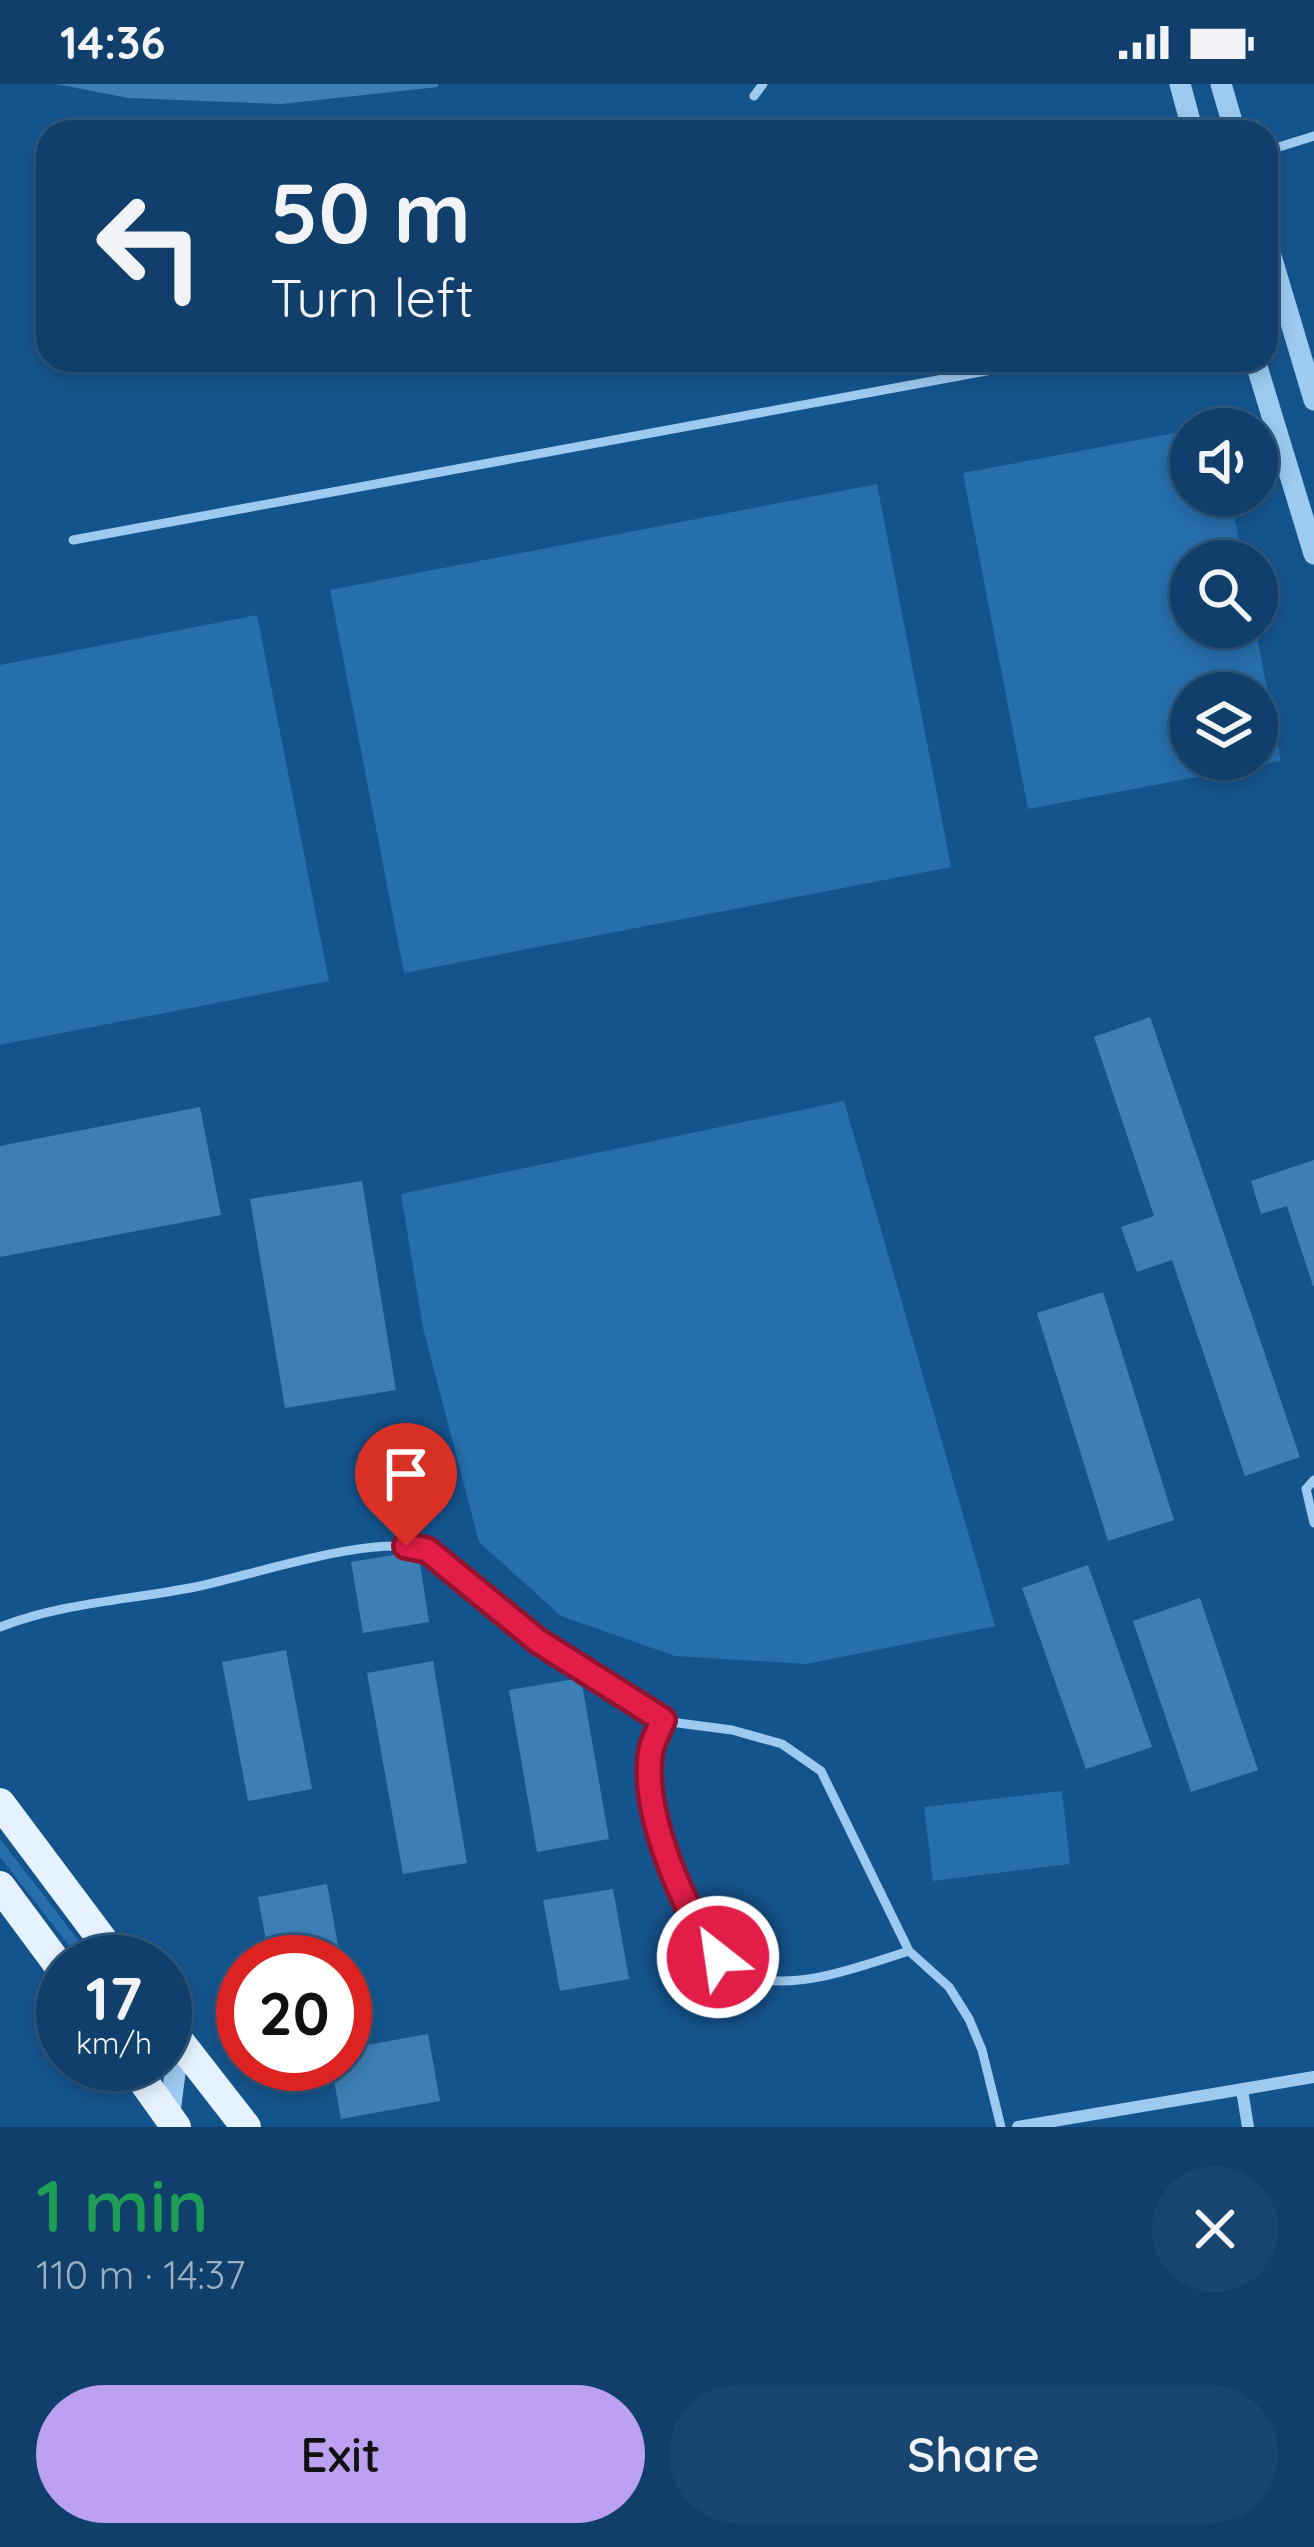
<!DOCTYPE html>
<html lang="en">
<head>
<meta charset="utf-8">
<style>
	:root { --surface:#0f3f6a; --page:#184670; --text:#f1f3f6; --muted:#9bafc1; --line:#2f587e; --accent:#bca0f2 }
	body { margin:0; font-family:Quicksand,sans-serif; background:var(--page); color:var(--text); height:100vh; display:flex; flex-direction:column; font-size:45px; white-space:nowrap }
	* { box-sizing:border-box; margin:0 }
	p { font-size:39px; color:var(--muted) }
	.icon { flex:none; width:66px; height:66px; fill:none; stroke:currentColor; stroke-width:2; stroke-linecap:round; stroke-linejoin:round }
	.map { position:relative; height:2043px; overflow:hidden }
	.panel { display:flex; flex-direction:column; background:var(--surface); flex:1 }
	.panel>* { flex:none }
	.banner { position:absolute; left:36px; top:36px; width:1242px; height:252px; border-radius:36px; box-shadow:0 6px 18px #0003,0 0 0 3px var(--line); background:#0f3f6a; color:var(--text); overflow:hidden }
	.controls { position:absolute; left:1170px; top:324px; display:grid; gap:24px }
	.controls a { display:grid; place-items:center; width:108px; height:108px; border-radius:50%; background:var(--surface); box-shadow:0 6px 18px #0003,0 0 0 3px var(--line); font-size:60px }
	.speed { position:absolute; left:36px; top:1851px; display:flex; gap:24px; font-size:60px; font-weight:700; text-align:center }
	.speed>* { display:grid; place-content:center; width:156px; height:156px; border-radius:50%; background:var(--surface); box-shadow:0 6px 18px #0003,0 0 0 3px var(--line); line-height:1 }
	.speed small { font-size:30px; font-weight:400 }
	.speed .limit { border:18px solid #d22; background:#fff; color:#111 }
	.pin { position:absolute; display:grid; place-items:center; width:102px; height:102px; color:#fff; margin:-123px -51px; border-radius:50% 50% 50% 0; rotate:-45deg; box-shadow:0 0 12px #0007 }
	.pin .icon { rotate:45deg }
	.me { position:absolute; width:132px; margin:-66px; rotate:330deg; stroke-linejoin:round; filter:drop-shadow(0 0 9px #0008) }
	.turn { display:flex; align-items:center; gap:42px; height:252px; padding:0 36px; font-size:54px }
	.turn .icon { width:156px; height:156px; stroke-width:2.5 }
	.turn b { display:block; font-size:84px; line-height:102px }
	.round { display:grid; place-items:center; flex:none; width:126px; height:126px; border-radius:63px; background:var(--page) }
	.overview { display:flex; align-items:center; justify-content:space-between; height:204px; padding:0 36px }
	h1 { font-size:72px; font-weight:600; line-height:90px; color:#1e9e55 }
	.action { display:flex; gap:24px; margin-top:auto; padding:24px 36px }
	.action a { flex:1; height:138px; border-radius:72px; background:var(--accent); color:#111; font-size:48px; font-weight:600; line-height:138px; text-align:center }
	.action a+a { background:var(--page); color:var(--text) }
	.status { display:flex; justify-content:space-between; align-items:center; height:84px; padding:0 60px; background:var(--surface); direction:ltr }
	.status svg { height:33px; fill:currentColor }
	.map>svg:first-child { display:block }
</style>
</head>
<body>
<div class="status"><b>14:36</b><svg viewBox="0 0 49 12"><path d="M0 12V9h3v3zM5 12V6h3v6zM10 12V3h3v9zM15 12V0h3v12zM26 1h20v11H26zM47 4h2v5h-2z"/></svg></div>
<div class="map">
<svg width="1314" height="2043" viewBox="0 0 1314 2043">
	<rect width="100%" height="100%" fill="#14548d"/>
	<path fill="#266eac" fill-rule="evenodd" d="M 1191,346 L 1191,411 L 1230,411 L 1243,477 L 1191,477 L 1191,543 L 1255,543 L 1281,677 L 1028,725 L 963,389 ZM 1257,609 L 1257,675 L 1191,675 L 1191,609 Z
		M 877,400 L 951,783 L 404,889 L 330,506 Z
		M 257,531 L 329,897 L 0,961 L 0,581 Z
		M 844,1017 L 995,1542 L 806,1580 L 675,1572 L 561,1532 L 479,1458 L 423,1244 L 401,1110 Z
		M 1062,1707 L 1070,1780 L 933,1797 L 924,1723 Z
		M 0,1755 L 95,1878 L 82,1878 L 0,1773 Z"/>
	<path fill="#3c7eb6" d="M 56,0 L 438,0 L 438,3 L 281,20 L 128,14 Z
		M 1150,933 L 1300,1373 L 1245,1392 L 1172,1176 L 1137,1188 L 1121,1143 L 1154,1132 L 1094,953 Z
		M 200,1023 L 221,1131 L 0,1173 L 0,1062 Z
		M 1314,1076 L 1314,1202 L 1313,1202 L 1287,1122 L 1261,1130 L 1251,1097 Z
		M 362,1097 L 396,1306 L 285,1324 L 250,1115 Z
		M 1103,1208 L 1174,1436 L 1108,1457 L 1037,1229 Z
		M 418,1467 L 429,1538 L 363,1549 L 351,1478 Z
		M 1088,1481 L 1152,1663 L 1086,1685 L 1022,1504 Z
		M 1200,1514 L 1258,1686 L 1191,1708 L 1133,1537 Z
		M 286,1566 L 312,1705 L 248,1717 L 222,1578 Z
		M 433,1577 L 467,1779 L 403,1790 L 367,1589 Z
		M 581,1594 L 609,1755 L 537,1768 L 509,1606 Z
		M 327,1800 L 341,1878 L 270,1878 L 258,1813 Z
		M 613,1805 L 629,1895 L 560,1907 L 543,1816 Z
		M 428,1950 L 440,2017 L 341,2035 L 331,1980 L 345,1980 L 345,1965 Z"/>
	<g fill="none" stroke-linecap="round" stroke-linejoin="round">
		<path stroke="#9dcaf0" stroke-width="9" d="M 754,12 L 763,0
			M 1266,67 L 1314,52
			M 1266,236 L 1289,233
			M 73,456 L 1046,276
			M 1314,1396 L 1306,1405 L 1314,1439
			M 0,1543 C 65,1518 132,1516 200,1502 C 256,1490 375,1449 427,1466 L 538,1557 L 663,1637 L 732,1646 L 782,1660 L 821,1687 L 909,1867 L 949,1903 L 969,1935 L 982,1966 L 1001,2043
			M 663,1637 C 654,1657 647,1676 649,1699 C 654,1748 695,1875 746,1892 C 798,1908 860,1882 909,1867"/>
		<path stroke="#9dcaf0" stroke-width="12" d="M 1242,2006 L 1248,2043
			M 1018,2043 L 1314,1993"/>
		<path stroke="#9dcaf0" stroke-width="21" d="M 1180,0 L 1193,48
			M 1221,0 L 1235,48
			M 1266,155 L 1314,316
			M 1255,276 L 1314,470
			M 169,2036 L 179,1958"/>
		<path stroke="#e6f2ff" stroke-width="30" d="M 0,1719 L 119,1878
			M 0,1802 L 63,1887
			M 165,1939 L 246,2043
			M 131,1980 L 176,2043"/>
	</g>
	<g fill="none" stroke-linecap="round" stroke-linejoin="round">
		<g stroke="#92132f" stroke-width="30">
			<path id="route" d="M 406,1462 L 427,1466 L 538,1557 L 663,1636 C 658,1648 651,1659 650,1672 C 643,1732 683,1824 718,1873"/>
		</g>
		<use href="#route" stroke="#e11d48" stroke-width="21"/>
	</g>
</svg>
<div class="controls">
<a><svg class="icon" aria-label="sound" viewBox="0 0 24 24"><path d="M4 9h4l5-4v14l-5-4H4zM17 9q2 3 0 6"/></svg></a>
<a><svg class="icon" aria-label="search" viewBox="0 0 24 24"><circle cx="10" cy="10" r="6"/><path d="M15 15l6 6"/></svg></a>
<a><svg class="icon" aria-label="layers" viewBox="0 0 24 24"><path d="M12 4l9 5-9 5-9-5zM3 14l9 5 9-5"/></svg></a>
</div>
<div class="speed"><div>17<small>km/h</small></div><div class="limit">20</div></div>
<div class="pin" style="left:406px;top:1462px;background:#d93025"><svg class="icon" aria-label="arrive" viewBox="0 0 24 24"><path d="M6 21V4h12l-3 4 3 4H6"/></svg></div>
<svg class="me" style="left:718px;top:1873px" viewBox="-20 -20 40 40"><circle r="17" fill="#e11d48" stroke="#fff" stroke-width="3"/><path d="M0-11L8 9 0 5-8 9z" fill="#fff"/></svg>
<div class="banner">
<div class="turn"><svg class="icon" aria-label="left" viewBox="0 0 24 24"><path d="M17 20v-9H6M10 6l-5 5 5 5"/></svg><div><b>50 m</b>Turn left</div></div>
</div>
</div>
<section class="panel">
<div class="overview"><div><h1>1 min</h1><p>110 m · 14:37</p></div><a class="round"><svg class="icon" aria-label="close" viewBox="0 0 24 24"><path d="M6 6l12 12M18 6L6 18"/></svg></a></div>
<div class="action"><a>Exit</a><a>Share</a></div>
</section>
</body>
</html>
